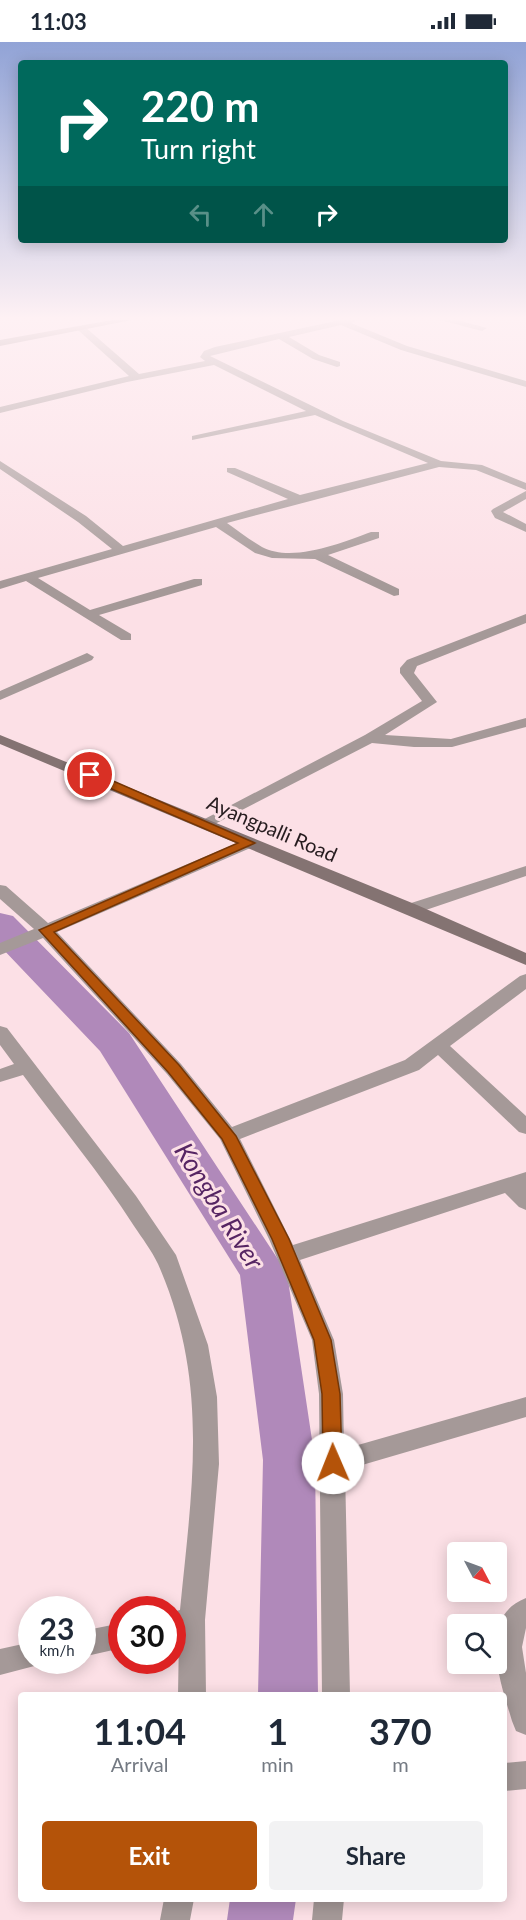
<!DOCTYPE html>
<html lang="en">
<head>
<meta charset="utf-8">
<style>
	:root { --surface:#fff; --page:#f2f2f3; --text:#1f2937; --muted:#747a83; --accent:#b45309 }
	body { margin:0; font-family:Lato,sans-serif; background:var(--page); color:var(--text); height:100vh; display:flex; flex-direction:column; font-size:22px; white-space:nowrap }
	* { box-sizing:border-box; margin:0 }
	p { font-size:20px; color:var(--muted) }
	.icon { flex:none; width:33px; height:33px; fill:none; stroke:currentColor; stroke-width:2; stroke-linecap:round; stroke-linejoin:round }
	.map { position:relative; flex:1; overflow:hidden }
	.side { position:absolute; left:18px; top:1650px; width:489px; height:210px; display:flex; flex-direction:column; background:var(--surface); border-radius:6px; box-shadow:0 3px 15px #0003 }
	.side>* { flex:none }
	.guide { position:absolute; left:18px; top:18px; width:490px; height:183px; border-radius:6px; box-shadow:0 3px 15px #0003; background:#00695c; color:#fff; overflow:hidden }
	.needle { width:39px; rotate:131deg }
	.controls { position:absolute; left:447px; top:1500px; display:grid; gap:12px }
	.controls a { display:grid; place-items:center; width:60px; height:60px; border-radius:6px; background:var(--surface); box-shadow:0 3px 15px #0003; font-size:30px }
	.speed { position:absolute; left:18px; top:1554px; display:flex; gap:12px; font-size:30px; font-weight:700; text-align:center }
	.speed>* { display:grid; place-content:center; width:78px; height:78px; border-radius:50%; background:var(--surface); box-shadow:0 3px 15px #0003; line-height:1 }
	.speed small { font-size:15px; font-weight:400 }
	.speed .limit { border:9px solid #d22; background:#fff; color:#111 }
	.pin { position:absolute; display:grid; place-items:center; width:51px; height:51px; color:#fff; margin:-26px; border:3px solid #fff; border-radius:50%; box-shadow:0 2px 6px #0007 }
	.me { position:absolute; width:66px; margin:-33px; rotate:359deg; stroke-linejoin:round; filter:drop-shadow(0 0 4px #0008) }
	.turn { display:flex; align-items:center; gap:21px; height:126px; padding:0 24px; font-size:27px }
	.turn .icon { width:78px; height:78px; stroke-width:2.5 }
	.turn b { display:block; font-size:42px; line-height:51px }
	.lanes { display:flex; align-items:center; height:57px; padding:0 24px; background:#0003; justify-content:center; gap:30px; direction:ltr }
	.lanes .off { opacity:.35 }
	.eta { display:flex; justify-content:space-evenly; align-items:center; height:102px; text-align:center }
	.eta b { font-size:36px; font-weight:700; line-height:42px }
	.action { display:flex; gap:12px; margin-top:auto; padding:12px 24px }
	.action a { flex:1; height:69px; border-radius:6px; background:var(--accent); color:#fff; font-size:24px; font-weight:700; line-height:69px; text-align:center }
	.action a+a { background:var(--page); color:var(--text) }
	.status { display:flex; justify-content:space-between; align-items:center; height:42px; padding:0 30px; background:var(--surface); direction:ltr }
	.status svg { height:16px; fill:currentColor }
	.map>svg:first-child { display:block }
</style>
</head>
<body>
<div class="status"><b>11:03</b><svg viewBox="0 0 49 12"><path d="M0 12V9h3v3zM5 12V6h3v6zM10 12V3h3v9zM15 12V0h3v12zM26 1h20v11H26zM47 4h2v5h-2z"/></svg></div>
<div class="map">
<svg width="526" height="1878" viewBox="0 0 526 1878">
	<rect width="100%" height="100%" fill="#fce0e6"/>
	<g fill="none" stroke-linecap="round" stroke-linejoin="round">
		<path fill="#b089ba" fill-rule="evenodd" d="M 0,871 L 13,874 L 129,991 L 287,1231 L 315,1418 L 318,1653 L 258,1653 L 263,1418 L 240,1233 L 100,1009 L 0,904 Z
			M 230,1857 L 296,1857 L 293,1878 L 227,1878 Z"/>
		<path fill="#a59998" fill-rule="evenodd" d="M 340,278 L 358,278 L 351,281 L 407,304 L 526,339 L 526,345 L 401,308 L 341,283 L 289,295 L 319,313 L 340,320 L 340,324 L 337,325 L 313,317 L 279,297 L 210,314 L 343,379 L 441,419 L 482,423 L 526,441 L 526,448 L 476,428 L 439,425 L 227,481 C 238,489 250,498 262,505 C 292,521 341,501 371,490 L 379,490 L 379,496 L 328,513 L 399,547 L 399,553 L 394,554 L 315,517 L 272,516 L 255,511 L 216,485 L 38,536 L 90,568 L 194,537 L 202,537 L 202,543 L 99,573 L 131,592 L 131,598 L 121,598 L 26,539 L 0,547 L 0,539 L 112,507 L 78,480 L 0,427 L 0,419 L 86,474 L 123,504 L 288,457 L 227,430 L 227,426 L 235,426 L 300,453 L 428,421 L 315,373 L 192,398 L 192,394 L 306,369 L 214,323 L 127,340 L 0,371 L 0,365 L 129,334 L 78,288 L 78,284 L 84,284 L 139,332 L 205,319 L 200,315 L 204,309 L 215,305 Z
			M 440,278 L 457,278 L 487,286 L 482,289 Z
			M 526,449 L 526,457 L 503,470 L 526,482 L 526,490 L 495,476 L 491,469 L 493,467 Z
			M 526,572 L 526,581 L 417,624 L 414,631 L 437,660 L 385,693 L 451,697 L 526,676 L 526,685 L 452,705 L 414,705 L 372,701 L 211,784 L 199,784 L 197,781 L 365,693 L 422,659 L 400,631 L 400,626 L 407,618 Z
			M 87,611 L 94,615 L 92,618 L 0,658 L 0,649 Z
			M 249,796 L 255,798 L 257,801 L 255,804 L 57,890 L 181,1022 L 232,1085 L 405,1018 L 520,934 L 526,932 L 526,947 L 450,1004 L 526,1074 L 526,1092 L 519,1090 L 438,1013 L 419,1028 L 240,1097 L 293,1203 L 526,1130 L 526,1168 L 519,1165 L 505,1151 L 300,1218 L 334,1298 L 343,1352 L 344,1407 L 526,1355 L 526,1375 L 345,1428 L 350,1653 L 322,1653 L 319,1352 L 312,1298 L 269,1197 L 220,1097 L 167,1032 L 43,896 L 0,913 L 0,901 L 34,887 L 0,857 L 0,843 L 6,844 L 48,881 Z
			M 526,824 L 526,834 L 417,871 L 411,872 L 402,867 L 405,863 Z
			M 0,984 L 7,986 L 136,1154 L 176,1213 L 208,1303 L 217,1355 L 219,1422 L 205,1578 L 206,1653 L 178,1653 L 179,1593 L 172,1594 L 172,1570 L 180,1568 C 192,1445 210,1340 158,1222 C 152,1209 142,1196 134,1184 C 100,1131 60,1083 23,1033 L 0,1040 L 0,1027 L 14,1022 L 0,1003 Z
			M 526,1556 L 526,1586 L 522,1605 L 526,1631 L 526,1693 L 516,1689 L 512,1679 C 501,1642 476,1575 526,1556 Z
			M 122,1581 L 122,1606 L 82,1615 L 82,1589 Z
			M 32,1600 L 32,1618 L 43,1618 L 42,1622 L 0,1633 L 0,1607 Z
			M 526,1719 L 526,1747 L 504,1749 L 504,1721 Z
			M 164,1857 L 194,1857 L 190,1878 L 160,1878 Z
			M 314,1857 L 344,1857 L 342,1878 L 312,1878 Z"/>
		<path fill="#847372" fill-rule="evenodd" d="M 112,278 L 132,278 L 0,304 L 0,298 Z
			M 0,693 L 417,863 L 526,911 L 526,923 L 0,702 Z"/>
	</g>
	<linearGradient id="sky" x2="0" y2="1"><stop stop-color="#91a3d6"/><stop offset="0.51" stop-color="#fef1f4"/><stop offset="1" stop-color="#fef1f4" stop-opacity="0"/></linearGradient>
	<rect width="526" height="541" fill="url(#sky)"/>
	<path fill="#b45309" stroke="#753606" stroke-width="1.5" d="M 86,731 L 95,731 L 255,801 L 54,890 L 179,1023 L 236,1094 L 289,1197 L 331,1298 L 340,1352 L 342,1421 L 339,1427 L 333,1429 L 326,1427 L 323,1421 L 322,1352 L 314,1298 L 272,1197 L 222,1097 L 168,1030 L 39,888 L 238,801 L 86,736 Z"/>
	<g text-anchor="middle" stroke-width="6" stroke-linejoin="round" paint-order="stroke">
		<g font-size="20" fill="#261c1f" stroke="#fce0e6">
			<text transform="translate(272 787) rotate(23)" y="7">Ayangpalli Road</text>
		</g>
		<g font-size="26" font-style="italic" fill="#562563" stroke="#fce0e6">
			<text transform="translate(219 1164) rotate(58)" y="9">Kongba River</text>
		</g>
	</g>
</svg>
<div class="controls">
<a><svg class="needle" viewBox="-14 -14 28 28"><path d="M0-13l5 13h-10z" fill="#e53935"/><path d="M0 13l5-13h-10z" fill="#747a83"/></svg></a>
<a><svg class="icon" aria-label="search" viewBox="0 0 24 24"><circle cx="10" cy="10" r="6"/><path d="M15 15l6 6"/></svg></a>
</div>
<div class="speed"><div>23<small>km/h</small></div><div class="limit">30</div></div>
<div class="pin" style="left:90px;top:733px;background:#d93025"><svg class="icon" aria-label="arrive" viewBox="0 0 24 24"><path d="M6 21V4h12l-3 4 3 4H6"/></svg></div>
<svg class="me" style="left:333px;top:1421px" viewBox="-20 -20 40 40"><circle r="19" fill="#fff"/><path d="M0-13L10 11 0 6-10 11z" fill="#b45309"/></svg>
<div class="guide">
<div class="turn"><svg class="icon" aria-label="right" viewBox="0 0 24 24"><path d="M7 20v-9h11M14 6l5 5-5 5"/></svg><div><b>220 m</b>Turn right</div></div>
<div class="lanes"><svg class="icon off" aria-label="left" viewBox="0 0 24 24"><path d="M17 20v-9H6M10 6l-5 5 5 5"/></svg><svg class="icon off" aria-label="ahead" viewBox="0 0 24 24"><path d="M12 20V5M6 11l6-6 6 6"/></svg><svg class="icon" aria-label="right" viewBox="0 0 24 24"><path d="M7 20v-9h11M14 6l5 5-5 5"/></svg></div>
</div>
<section class="side">
<div class="eta">
<div><b>11:04</b><p>Arrival</p></div>
<div><b>1</b><p>min</p></div>
<div><b>370</b><p>m</p></div>
</div>
<div class="action"><a>Exit</a><a>Share</a></div>
</section>
</div>
</body>
</html>
